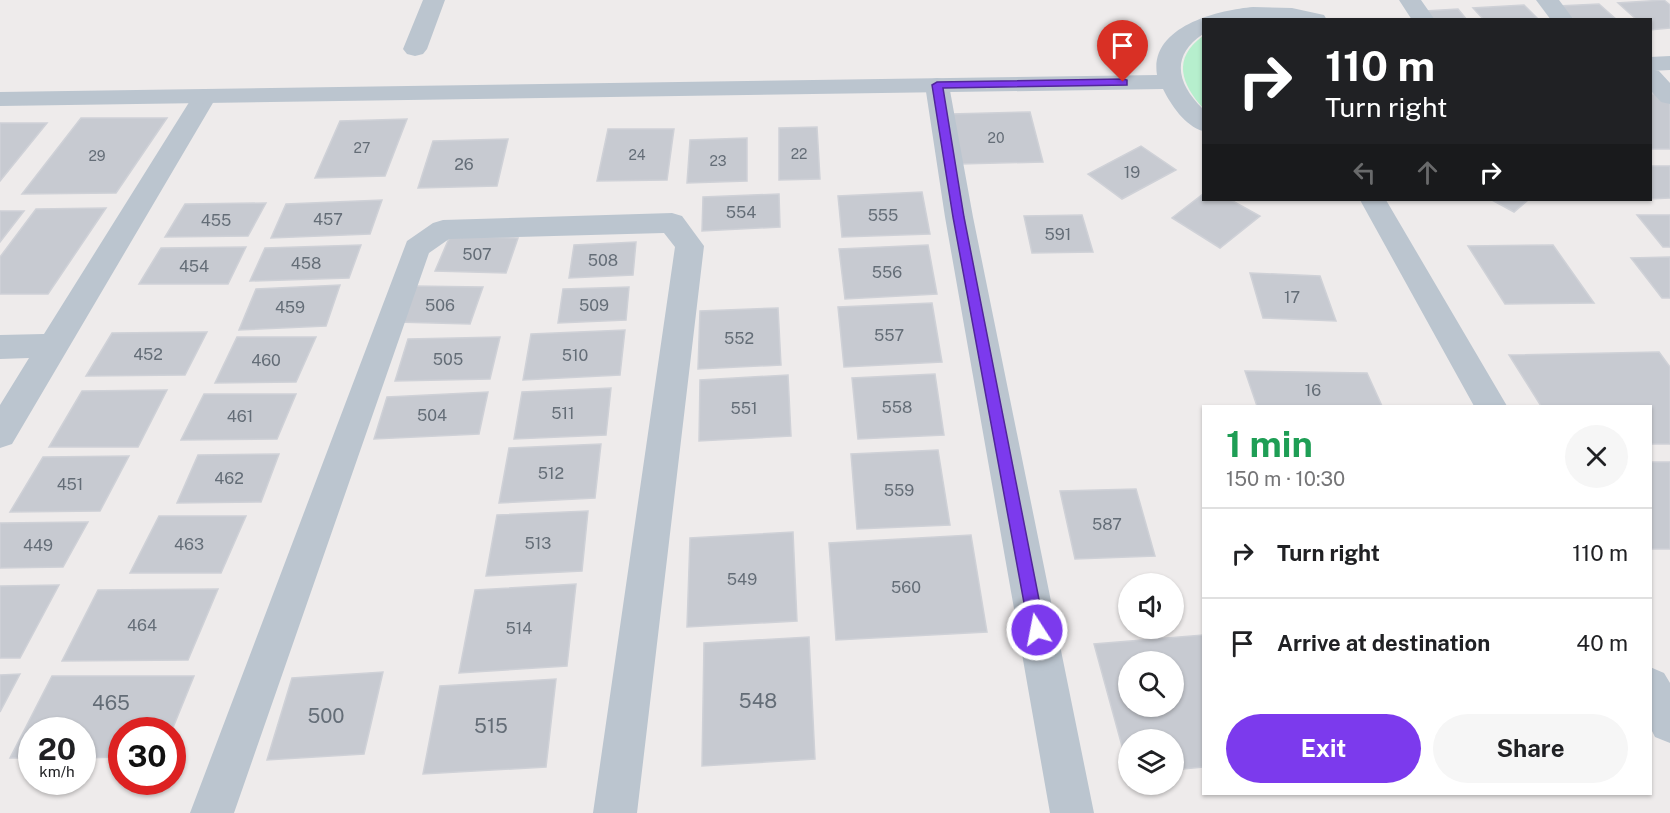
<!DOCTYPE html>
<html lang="en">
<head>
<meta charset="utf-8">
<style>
	:root { --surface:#fff; --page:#f6f6f6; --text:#202124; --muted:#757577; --line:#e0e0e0; --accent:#7c3aed }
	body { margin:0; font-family:"Public Sans",sans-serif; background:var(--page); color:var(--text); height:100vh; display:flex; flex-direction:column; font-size:22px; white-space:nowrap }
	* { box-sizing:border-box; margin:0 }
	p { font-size:20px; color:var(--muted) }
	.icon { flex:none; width:33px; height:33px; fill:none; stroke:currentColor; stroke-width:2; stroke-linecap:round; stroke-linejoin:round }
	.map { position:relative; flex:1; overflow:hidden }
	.panel { position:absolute; left:1202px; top:405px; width:450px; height:390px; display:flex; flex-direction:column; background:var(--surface); border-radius:0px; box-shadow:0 2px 4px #0004 }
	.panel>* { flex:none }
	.guide { position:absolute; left:1202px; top:18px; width:450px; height:183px; border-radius:0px; box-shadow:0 2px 4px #0004; background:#202124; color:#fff; overflow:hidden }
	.buttons { position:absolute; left:1118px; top:573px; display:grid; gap:12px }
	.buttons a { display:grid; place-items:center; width:66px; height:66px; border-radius:50%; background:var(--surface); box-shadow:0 2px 4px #0004; font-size:30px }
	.speed { position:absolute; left:18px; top:717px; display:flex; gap:12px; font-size:30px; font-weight:700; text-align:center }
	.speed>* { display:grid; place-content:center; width:78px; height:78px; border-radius:50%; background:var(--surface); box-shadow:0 2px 4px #0004; line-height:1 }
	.speed small { font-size:15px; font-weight:400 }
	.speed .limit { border:9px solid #d22; background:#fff; color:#111 }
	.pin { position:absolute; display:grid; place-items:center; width:51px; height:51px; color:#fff; margin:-62px -26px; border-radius:50% 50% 50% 0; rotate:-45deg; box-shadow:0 0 6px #0007 }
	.pin .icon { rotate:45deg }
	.me { position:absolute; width:66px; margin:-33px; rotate:349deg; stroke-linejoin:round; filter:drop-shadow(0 0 4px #0008) }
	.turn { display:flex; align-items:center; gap:21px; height:126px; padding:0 24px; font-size:27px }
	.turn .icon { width:78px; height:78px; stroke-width:2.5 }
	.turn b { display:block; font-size:42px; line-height:51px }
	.lanes { display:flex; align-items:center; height:57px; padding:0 24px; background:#0003; justify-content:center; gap:30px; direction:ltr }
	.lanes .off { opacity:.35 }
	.round { display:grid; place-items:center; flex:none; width:63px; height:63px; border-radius:32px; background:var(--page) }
	.summary { display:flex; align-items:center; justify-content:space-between; height:102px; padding:0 24px }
	h1 { font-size:36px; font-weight:700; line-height:45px; color:#1e9e55 }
	.button { display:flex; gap:12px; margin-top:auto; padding:12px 24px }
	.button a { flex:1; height:69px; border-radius:36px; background:var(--accent); color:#fff; font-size:24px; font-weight:700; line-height:69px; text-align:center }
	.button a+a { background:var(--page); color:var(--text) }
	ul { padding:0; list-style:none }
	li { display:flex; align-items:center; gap:18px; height:90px; padding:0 24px; border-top:2px solid var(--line) }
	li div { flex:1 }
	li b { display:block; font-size:22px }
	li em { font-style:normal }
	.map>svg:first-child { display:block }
</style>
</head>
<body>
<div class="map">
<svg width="1670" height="813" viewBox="0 0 1670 813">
	<rect width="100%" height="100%" fill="#eeebeb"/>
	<path fill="#b6efcd" d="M 1203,36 L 1203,108 C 1181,84 1172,58 1203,36 Z"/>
	<path fill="#c7cad1" stroke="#cfd1d7" stroke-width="1.5" fill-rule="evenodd" d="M 1664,0 L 1670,5 L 1670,28 L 1650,30 L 1650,20 L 1637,20 L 1618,3 Z
		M 1599,4 L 1617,20 L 1574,20 L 1559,6 Z
		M 1524,5 L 1539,20 L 1484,20 L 1473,8 Z
		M 1458,9 L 1467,20 L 1434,20 L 1426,11 Z
		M 1650,94 L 1661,94 L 1670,104 L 1670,149 L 1650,149 Z
		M 1030,112 L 1043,162 L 960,164 L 951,114 Z
		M 81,118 L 167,118 L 116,193 L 22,194 Z
		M 407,119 L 385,176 L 315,178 L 340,121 Z
		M 0,123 L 47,123 L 0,181 Z
		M 817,127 L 820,179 L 779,180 L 779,128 Z
		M 608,129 L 674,129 L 667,180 L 597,181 Z
		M 747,138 L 747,181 L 687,183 L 690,140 Z
		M 508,139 L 497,186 L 418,188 L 433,141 Z
		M 1141,146 L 1176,170 L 1122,199 L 1088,174 Z
		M 1650,166 L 1670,166 L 1670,198 L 1650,199 Z
		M 922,192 L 930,234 L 842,237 L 838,196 Z
		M 779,194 L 780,227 L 702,231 L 703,197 Z
		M 1203,194 L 1203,200 L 1231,200 L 1260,216 L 1220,248 L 1172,218 Z
		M 382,200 L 370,234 L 271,238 L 286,204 Z
		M 1492,200 L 1528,200 L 1514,212 Z
		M 266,203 L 248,236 L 165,237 L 185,204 Z
		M 106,208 L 48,294 L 0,294 L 0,257 L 36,209 Z
		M 0,211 L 24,211 L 0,242 Z
		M 1082,215 L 1093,252 L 1032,253 L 1024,216 Z
		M 1637,215 L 1670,215 L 1670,247 L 1663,247 Z
		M 450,236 L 518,238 L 506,273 L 435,271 Z
		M 636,242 L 633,275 L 569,278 L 574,245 Z
		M 361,245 L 349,278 L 250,281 L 265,248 Z
		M 928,245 L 937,294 L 845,299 L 839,249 Z
		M 1553,245 L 1594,303 L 1505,304 L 1468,246 Z
		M 246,247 L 228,284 L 139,284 L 161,248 Z
		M 1670,257 L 1670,298 L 1662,298 L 1631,258 Z
		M 1250,273 L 1320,276 L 1336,321 L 1263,318 Z
		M 340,285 L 326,326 L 239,330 L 256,289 Z
		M 412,286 L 483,287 L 470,324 L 397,322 Z
		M 629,287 L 626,320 L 558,323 L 563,289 Z
		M 932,303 L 942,362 L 844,367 L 838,307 Z
		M 778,308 L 781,365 L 698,369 L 700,311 Z
		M 625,330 L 620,375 L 523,380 L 531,334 Z
		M 207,332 L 185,375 L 86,376 L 112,333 Z
		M 237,337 L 316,337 L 296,382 L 215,383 Z
		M 500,337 L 490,379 L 395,381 L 408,339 Z
		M 1659,352 L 1670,367 L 1670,444 L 1650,444 L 1650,406 L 1541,406 L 1509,355 Z
		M 1245,371 L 1367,373 L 1382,406 L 1257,406 Z
		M 935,374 L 944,435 L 858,439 L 852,378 Z
		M 788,375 L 791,436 L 699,441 L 700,380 Z
		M 611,388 L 606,435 L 514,439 L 522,392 Z
		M 167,390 L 138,447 L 49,447 L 82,391 Z
		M 488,392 L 479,434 L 374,439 L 387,397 Z
		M 204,394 L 296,394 L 277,439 L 181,440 Z
		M 601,444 L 595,498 L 499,503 L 509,448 Z
		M 938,450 L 950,525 L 857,529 L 851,454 Z
		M 279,454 L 261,502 L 177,503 L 198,455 Z
		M 129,456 L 100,511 L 10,512 L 43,457 Z
		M 1650,462 L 1670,462 L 1670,549 L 1650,549 Z
		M 1136,489 L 1155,556 L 1075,559 L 1060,491 Z
		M 588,511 L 582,571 L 486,576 L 497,515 Z
		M 159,516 L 246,516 L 221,573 L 130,573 Z
		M 88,522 L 63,567 L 0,568 L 0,523 Z
		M 793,532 L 797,621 L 687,627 L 690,538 Z
		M 971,535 L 987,632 L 836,640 L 829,543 Z
		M 576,584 L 567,666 L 459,673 L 475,590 Z
		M 59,585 L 20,658 L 0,658 L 0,586 Z
		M 218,589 L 188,660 L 62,661 L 98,590 Z
		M 1203,635 L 1203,767 L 1173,770 L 1173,740 L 1128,740 L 1128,768 L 1094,644 ZM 1128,662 L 1173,662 L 1173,706 L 1128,706 Z
		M 809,637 L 815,759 L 702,766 L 704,643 Z
		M 383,672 L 364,754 L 267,760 L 292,678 Z
		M 20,674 L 0,712 L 0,675 Z
		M 52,676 L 194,676 L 172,730 L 122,730 L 122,757 L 82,758 L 82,730 L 32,730 L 32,758 L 10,758 Z
		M 556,679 L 546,767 L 423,774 L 440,686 Z"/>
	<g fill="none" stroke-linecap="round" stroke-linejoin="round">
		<path fill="#bbc5cf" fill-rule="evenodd" d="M 423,0 L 445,0 L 427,49 L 423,54 L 415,56 L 407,54 L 403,49 Z
			M 1399,0 L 1421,0 L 1435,20 L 1412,20 Z
			M 1536,0 L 1559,0 L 1574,20 L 1551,20 Z
			M 1650,69 L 1659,71 L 1670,83 L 1670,104 L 1661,102 L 1650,90 Z
			M 937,78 L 946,80 L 949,85 L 973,217 L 1094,813 L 1050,813 L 945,217 L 925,85 L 928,80 Z
			M 205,89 L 214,91 L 217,96 L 12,444 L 0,448 L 0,405 L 29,358 L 0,359 L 0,335 L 44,334 L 193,96 L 196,91 Z
			M 672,213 L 682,216 L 704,246 L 637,813 L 593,813 L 675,247 L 664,233 L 449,239 L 429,253 L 234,813 L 190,813 L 407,241 L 433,223 L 443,220 Z"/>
		<path fill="#bbc5cf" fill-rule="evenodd" d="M 1253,7 L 1292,8 L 1324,15 L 1327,20 L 1203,20 L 1203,34 C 1170,56 1177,84 1203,109 L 1203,131 C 1185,126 1171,105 1163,89 L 0,106 L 0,92 L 1157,75 C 1149,26 1219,10 1253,7 Z
			M 1670,56 L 1670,70 L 1650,71 L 1650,57 Z
			M 1360,200 L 1386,200 L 1507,406 L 1474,406 Z
			M 1650,667 L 1664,673 L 1670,683 L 1670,743 L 1655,737 L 1650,727 Z"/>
	</g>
	<path fill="#7c3aed" stroke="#51269a" stroke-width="1.5" d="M 1123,79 L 1127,80 L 1127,85 L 943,88 L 964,217 L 1045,630 L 1043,635 L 1037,637 L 1031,635 L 1029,630 L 953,217 L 932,85 L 937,82 Z"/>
	<g text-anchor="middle" stroke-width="6" stroke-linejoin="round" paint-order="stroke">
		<g font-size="14" fill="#646d77">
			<text x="996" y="143">20</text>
			<text x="362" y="153">27</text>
			<text x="799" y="159">22</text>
			<text x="637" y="160">24</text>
			<text x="97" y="161">29</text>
			<text x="718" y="166">23</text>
		</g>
		<g font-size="16" fill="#646d77">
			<text x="464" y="170">26</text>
			<text x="1132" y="178">19</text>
			<text x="741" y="218">554</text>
			<text x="883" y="221">555</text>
			<text x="328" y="225">457</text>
			<text x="216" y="226">455</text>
			<text x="1058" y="240">591</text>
			<text x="477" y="260">507</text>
			<text x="603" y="266">508</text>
			<text x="306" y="269">458</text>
			<text x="194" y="272">454</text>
			<text x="887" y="278">556</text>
			<text x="1292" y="303">17</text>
			<text x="440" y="311">506</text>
			<text x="594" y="311">509</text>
			<text x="290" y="313">459</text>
			<text x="889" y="341">557</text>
			<text x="739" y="344">552</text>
			<text x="148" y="360">452</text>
			<text x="575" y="361">510</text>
			<text x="448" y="365">505</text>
			<text x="266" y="366">460</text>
			<text x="1313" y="396">16</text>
			<text x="897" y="413">558</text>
			<text x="744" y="414">551</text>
			<text x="563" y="419">511</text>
			<text x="432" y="421">504</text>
			<text x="240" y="422">461</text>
			<text x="551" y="479">512</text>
			<text x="229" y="484">462</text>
			<text x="70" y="490">451</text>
			<text x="899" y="496">559</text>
			<text x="1107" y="530">587</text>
			<text x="538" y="549">513</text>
			<text x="189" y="550">463</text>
			<text x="38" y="551">449</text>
			<text x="742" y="585">549</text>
			<text x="906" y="593">560</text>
			<text x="142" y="631">464</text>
			<text x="519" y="634">514</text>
		</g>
		<g font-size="20" fill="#646d77">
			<text x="758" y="708">548</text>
			<text x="111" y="710">465</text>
			<text x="326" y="723">500</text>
			<text x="491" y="733">515</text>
		</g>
	</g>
</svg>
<div class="buttons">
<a><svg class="icon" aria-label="sound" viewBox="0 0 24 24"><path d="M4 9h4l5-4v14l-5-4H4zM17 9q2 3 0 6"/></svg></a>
<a><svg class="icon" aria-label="search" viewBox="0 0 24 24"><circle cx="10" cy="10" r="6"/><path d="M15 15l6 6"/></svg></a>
<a><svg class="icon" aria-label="layers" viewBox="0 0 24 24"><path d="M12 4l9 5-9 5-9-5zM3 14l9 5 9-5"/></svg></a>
</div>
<div class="speed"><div>20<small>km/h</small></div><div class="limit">30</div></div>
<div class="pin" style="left:1123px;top:82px;background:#d93025"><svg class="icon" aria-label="arrive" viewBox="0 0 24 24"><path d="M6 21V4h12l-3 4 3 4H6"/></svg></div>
<svg class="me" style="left:1037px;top:630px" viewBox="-20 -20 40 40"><circle r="17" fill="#7c3aed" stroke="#fff" stroke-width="3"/><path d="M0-11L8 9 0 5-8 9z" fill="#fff"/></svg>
<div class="guide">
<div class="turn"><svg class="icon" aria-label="right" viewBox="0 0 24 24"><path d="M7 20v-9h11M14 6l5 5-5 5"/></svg><div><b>110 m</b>Turn right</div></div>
<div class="lanes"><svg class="icon off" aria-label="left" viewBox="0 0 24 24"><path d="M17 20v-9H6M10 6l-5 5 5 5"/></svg><svg class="icon off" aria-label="ahead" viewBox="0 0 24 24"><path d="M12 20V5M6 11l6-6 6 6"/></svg><svg class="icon" aria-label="right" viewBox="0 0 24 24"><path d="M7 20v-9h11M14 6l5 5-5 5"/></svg></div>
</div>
<section class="panel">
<div class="summary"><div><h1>1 min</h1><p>150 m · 10:30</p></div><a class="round"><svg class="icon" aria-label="close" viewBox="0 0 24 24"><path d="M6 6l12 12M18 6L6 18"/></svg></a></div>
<ul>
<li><svg class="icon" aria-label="right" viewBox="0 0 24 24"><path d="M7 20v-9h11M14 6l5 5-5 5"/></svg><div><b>Turn right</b></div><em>110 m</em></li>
<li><svg class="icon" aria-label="arrive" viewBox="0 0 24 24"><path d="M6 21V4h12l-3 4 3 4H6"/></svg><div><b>Arrive at destination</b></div><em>40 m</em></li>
</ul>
<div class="button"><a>Exit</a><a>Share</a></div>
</section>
</div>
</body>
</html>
